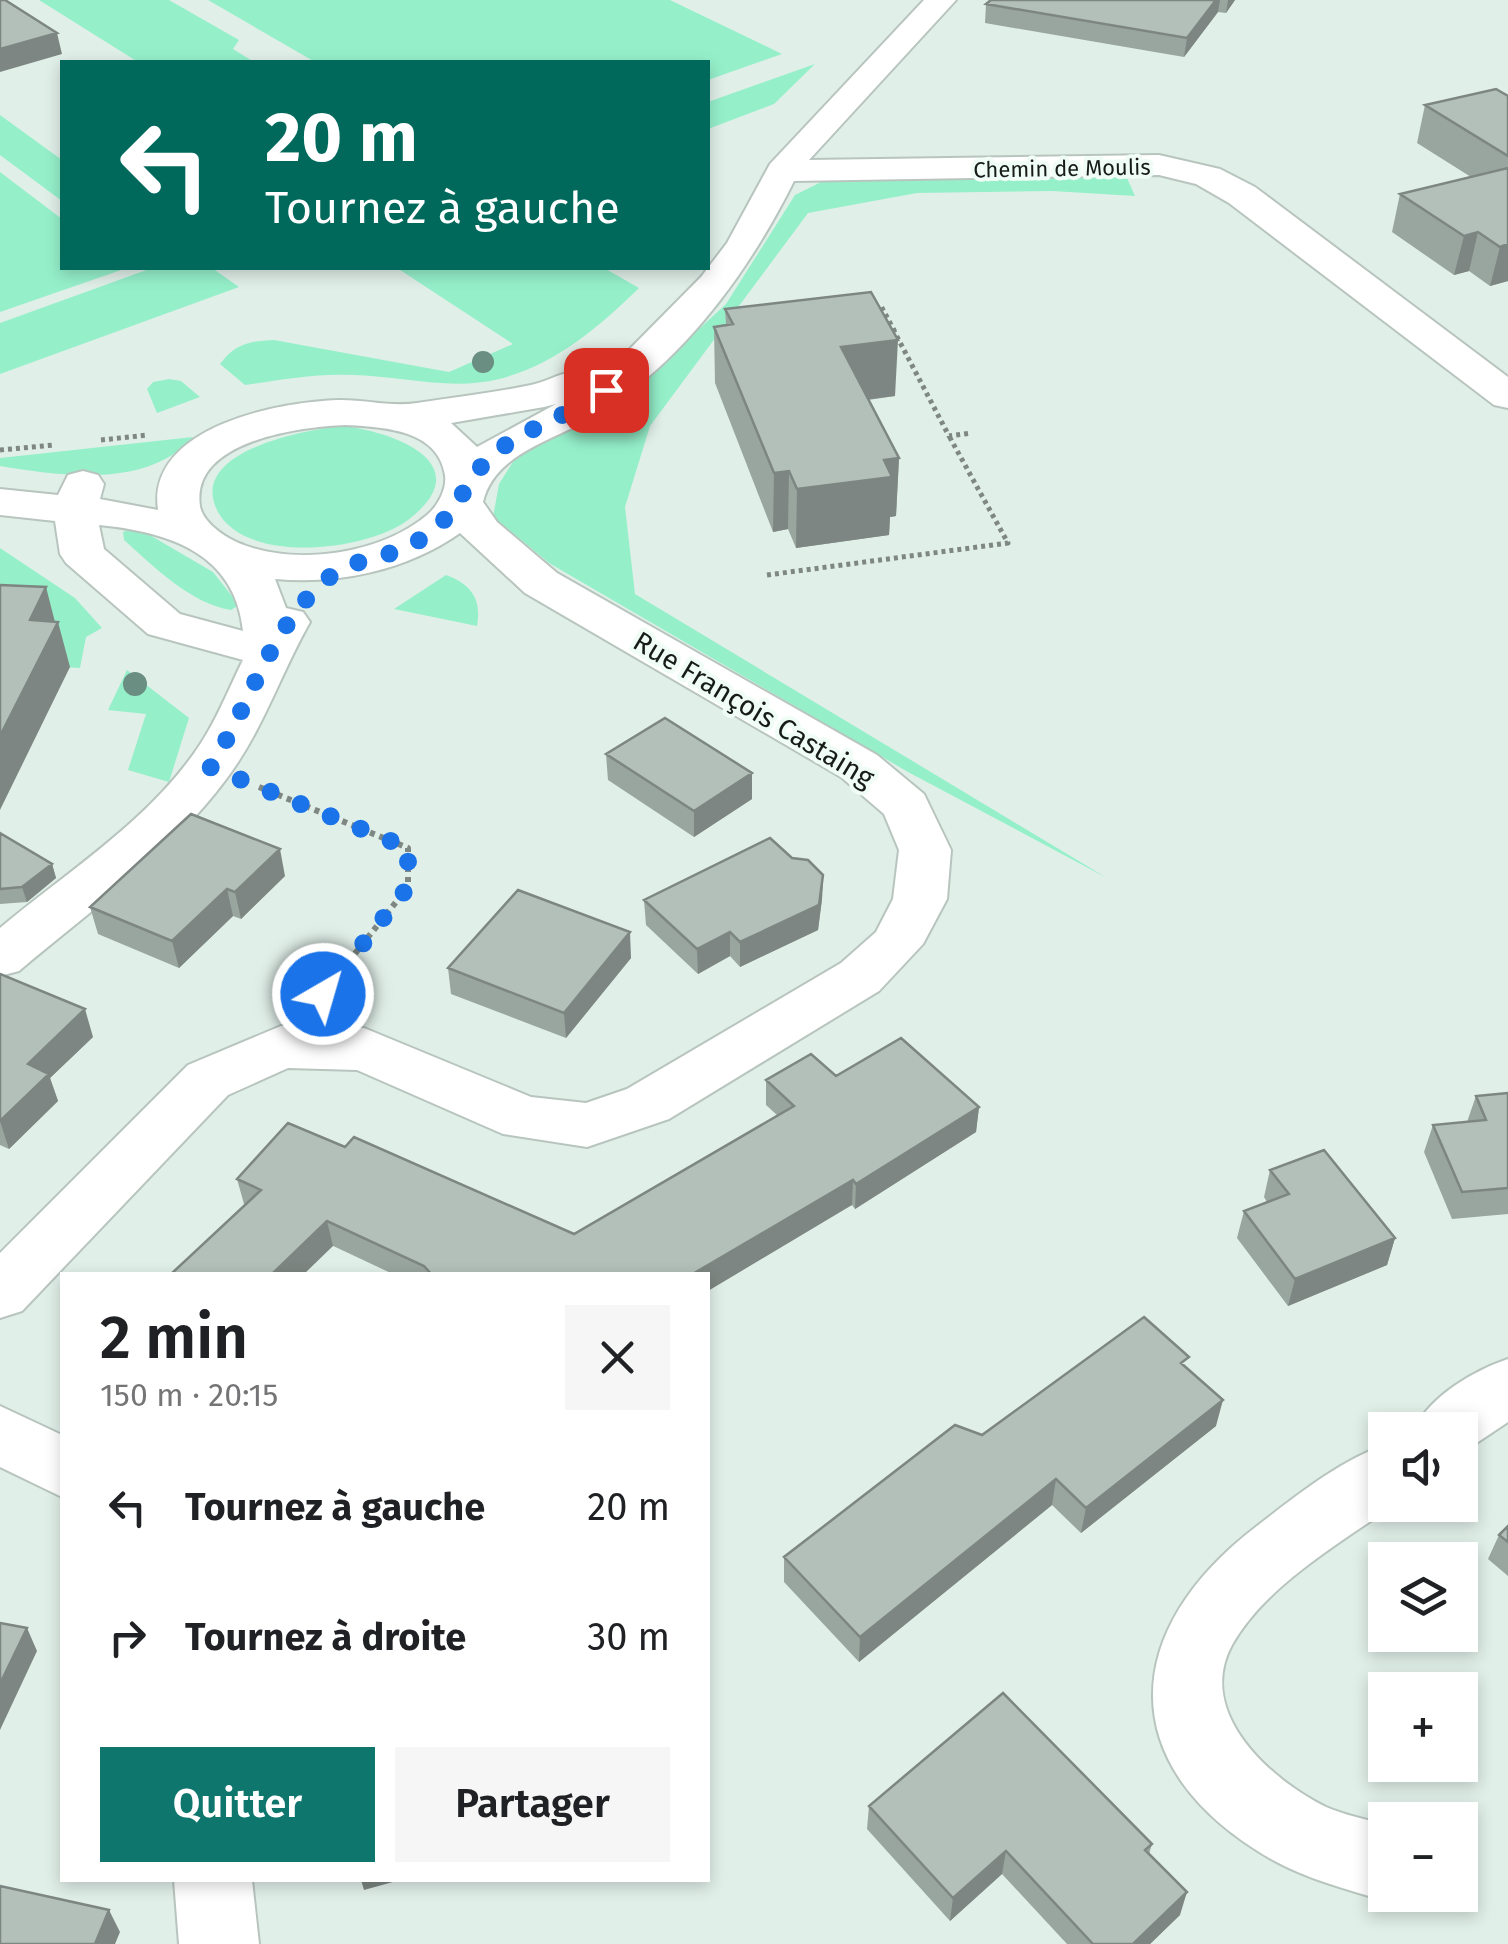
<!DOCTYPE html>
<html lang="fr">
<head>
<meta charset="utf-8">
<style>
	:root { --surface:#fff; --page:#f6f6f6; --text:#202124; --muted:#757577; --accent:#0f766e }
	body { margin:0; font-family:"Fira Sans",sans-serif; background:var(--page); color:var(--text); height:100vh; display:flex; flex-direction:column; font-size:38px; white-space:nowrap }
	* { box-sizing:border-box; margin:0 }
	p { font-size:32px; color:var(--muted) }
	.icon { flex:none; width:55px; height:55px; fill:none; stroke:currentColor; stroke-width:2; stroke-linecap:round; stroke-linejoin:round }
	.map { position:relative; flex:1; overflow:hidden }
	.details { position:absolute; left:60px; top:1272px; width:650px; height:610px; display:flex; flex-direction:column; background:var(--surface); border-radius:0px; box-shadow:0 5px 15px #0003 }
	.details>* { flex:none }
	.hud { position:absolute; left:60px; top:60px; width:650px; height:210px; border-radius:0px; box-shadow:0 5px 15px #0003; background:#00695c; color:#fff; overflow:hidden }
	.fabs { position:absolute; left:1368px; top:1412px; display:grid; gap:20px }
	.fabs a { display:grid; place-items:center; width:110px; height:110px; border-radius:0px; background:var(--surface); box-shadow:0 5px 15px #0003; font-size:50px }
	.pin { position:absolute; display:grid; place-items:center; width:85px; height:85px; color:#fff; margin:-42px; border-radius:20px; box-shadow:0 5px 15px #0006 }
	.me { position:absolute; width:110px; margin:-55px; rotate:38deg; stroke-linejoin:round; filter:drop-shadow(0 0 8px #0008) }
	.turn { display:flex; align-items:center; gap:35px; height:210px; padding:0 40px; font-size:45px }
	.turn .icon { width:130px; height:130px; stroke-width:2.5 }
	.turn b { display:block; font-size:70px; line-height:85px }
	.round { display:grid; place-items:center; flex:none; width:105px; height:105px; border-radius:0px; background:var(--page) }
	.headline { display:flex; align-items:center; justify-content:space-between; height:170px; padding:0 40px }
	h1 { font-size:60px; font-weight:600; line-height:75px }
	.cta { display:flex; gap:20px; margin-top:auto; padding:20px 40px }
	.cta a { flex:1; height:115px; border-radius:0px; background:var(--accent); color:#fff; font-size:40px; font-weight:600; line-height:115px; text-align:center }
	.cta a+a { background:var(--page); color:var(--text) }
	ul { padding:0; list-style:none }
	li { display:flex; align-items:center; gap:30px; height:130px; padding:0 40px }
	li div { flex:1 }
	li b { display:block; font-size:38px }
	li em { font-style:normal }
	.map>svg:first-child { display:block }
</style>
</head>
<body>
<div class="map">
<svg width="1508" height="1944" viewBox="0 0 1508 1944">
	<rect width="100%" height="100%" fill="#e1efe9"/>
	<path fill="#95f0ca" d="M 39,0 L 169,0 L 239,40 L 233,49 L 254,62 L 138,62 Z
		M 208,0 L 670,0 L 782,54 L 708,80 L 708,62 L 315,62 Z
		M 815,64 L 774,104 L 708,129 L 708,102 Z
		M 0,115 L 62,160 L 62,201 L 0,155 Z
		M 1124,171 L 1135,196 L 1052,191 L 917,193 L 808,213 L 650,426 L 625,507 L 635,594 L 1107,878 L 908,772 L 549,563 L 493,517 L 499,484 L 516,457 L 673,353 L 726,304 L 795,195 L 823,181 L 848,178 Z
		M 0,172 L 62,219 L 62,268 L 127,268 L 0,312 Z
		M 152,268 L 212,268 L 239,287 L 0,374 L 0,323 Z
		M 397,268 L 604,268 L 639,288 C 599,327 555,365 499,379 C 452,391 400,376 353,375 C 317,373 280,380 245,385 L 220,364 C 235,344 249,341 274,340 L 449,372 L 513,344 Z
		M 169,379 L 181,381 L 200,397 L 157,413 L 147,389 L 153,382 Z
		M 343,426 C 395,432 481,464 408,520 C 367,551 247,565 218,512 C 185,451 308,429 343,426 Z
		M 193,437 C 148,489 61,476 0,466 L 0,458 Z
		M 136,527 L 213,572 L 239,605 L 231,610 C 191,604 153,566 124,540 L 123,532 Z
		M 0,548 L 75,598 L 102,628 L 86,637 L 80,668 L 42,666 L 0,629 Z
		M 446,575 C 471,584 482,599 477,626 L 394,609 Z
		M 127,670 L 189,718 L 169,782 L 128,770 L 146,714 L 108,710 Z"/>
	<g fill="none" stroke-linecap="round" stroke-linejoin="round">
		<g stroke="#b8c5bf" stroke-width="4">
			<path id="minor" d="M 924,0 L 956,0 L 809,160 L 1159,155 L 1220,169 L 1255,187 L 1508,377 L 1508,408 L 1494,405 L 1229,203 L 1196,184 L 1159,175 L 794,181 C 749,271 686,358 600,413 C 560,439 495,451 483,502 L 497,522 L 557,573 L 877,755 L 924,794 L 951,850 L 947,899 L 923,944 L 879,991 L 669,1119 L 587,1147 L 503,1134 L 357,1070 L 288,1068 L 228,1095 L 22,1311 L 0,1318 L 0,1253 L 188,1065 L 281,1026 L 364,1028 L 531,1097 L 586,1103 L 627,1089 L 841,963 L 876,932 L 893,899 L 899,850 L 884,814 L 841,777 L 525,593 L 460,533 C 407,570 339,585 275,579 L 286,608 L 303,612 L 310,622 C 281,673 263,730 227,778 C 171,854 91,910 19,971 L 0,976 L 0,928 C 68,871 152,819 201,743 C 218,717 229,688 243,660 L 148,634 L 66,563 L 60,554 L 55,521 L 0,515 L 0,489 L 58,495 L 68,475 L 83,471 L 98,475 L 104,484 L 100,499 L 158,510 C 146,426 282,401 341,400 C 367,400 392,407 417,403 C 455,397 494,393 531,385 C 553,380 566,368 589,373 L 594,380 L 614,365 L 701,277 L 727,243 L 770,164 ZM 556,404 L 477,447 L 451,423 L 544,407 ZM 345,425 C 382,427 438,429 445,475 C 447,489 438,506 427,515 C 382,553 299,566 244,545 C 229,540 203,524 200,506 C 190,440 302,427 345,425 ZM 99,525 C 169,532 235,553 243,631 L 180,614 L 104,549 Z
				M 1508,1359 L 1508,1422 L 1460,1454 L 1460,1430 L 1414,1430 C 1430,1396 1473,1371 1508,1359 Z
				M 0,1406 L 62,1435 L 62,1497 L 0,1467 Z
				M 1385,1445 L 1385,1505 L 1394,1505 C 1339,1544 1266,1585 1232,1645 C 1195,1713 1271,1780 1326,1807 C 1344,1815 1366,1819 1385,1825 L 1385,1895 L 1400,1895 L 1385,1901 C 1347,1889 1306,1879 1271,1859 C 1113,1768 1119,1631 1257,1526 C 1296,1496 1339,1461 1385,1445 Z
				M 174,1880 L 252,1880 L 259,1944 L 179,1944 Z"/>
		</g>
		<path stroke="#7e8783" stroke-width="4" stroke-dasharray="4 4" stroke-linecap="butt" d="M 882,307 L 895,331"/>
		<path stroke="#7e8783" stroke-width="5" stroke-dasharray="4 4" stroke-linecap="butt" d="M 893,329 L 949,436 L 971,433
			M 101,440 L 148,435
			M 0,450 L 54,445
			M 767,575 L 1008,543 L 949,436"/>
		<path stroke="#7e8783" stroke-width="6" stroke-dasharray="5 5" stroke-linecap="butt" d="M 259,787 L 408,848 L 408,887 L 322,995"/>
		<use href="#minor" fill="#fff" fill-rule="evenodd"/>
	</g>
	<g fill="#6a8e82">
		<circle cx="483" cy="362" r="11"/>
		<circle cx="135" cy="684" r="12"/>
	</g>
	<path fill="#99a59f" d="M 991,0 L 1235,0 L 1226,13 L 1218,12 L 1184,57 L 985,23 L 986,4 Z
		M 1508,96 L 1508,281 L 1490,286 L 1469,271 L 1454,275 L 1392,232 L 1400,194 L 1471,177 L 1417,143 L 1425,105 Z
		M 725,309 L 895,396 L 868,400 L 899,458 L 896,516 L 890,517 L 889,535 L 796,548 L 788,529 L 773,532 L 715,383 L 714,327 L 726,325 Z
		M 606,754 L 752,799 L 694,837 L 608,780 Z
		M 0,833 L 52,864 L 56,878 L 27,902 L 0,904 Z
		M 792,858 L 823,875 L 822,899 L 818,930 L 740,967 L 730,956 L 698,974 L 646,925 L 644,900 Z
		M 285,876 L 241,919 L 233,916 L 179,968 L 98,934 L 90,907 Z
		M 631,958 L 566,1038 L 451,994 L 448,968 Z
		M 0,974 L 93,1037 L 50,1078 L 58,1101 L 9,1149 L 0,1145 Z
		M 836,1076 L 979,1107 L 976,1132 L 855,1209 L 852,1205 L 708,1275 L 395,1275 L 244,1204 L 237,1179 L 345,1147 L 574,1234 L 777,1115 L 766,1105 L 766,1080 Z
		M 1508,1093 L 1508,1214 L 1452,1219 L 1424,1152 L 1433,1125 L 1467,1122 L 1476,1096 Z
		M 1270,1170 L 1395,1238 L 1387,1265 L 1288,1306 L 1237,1238 L 1244,1211 L 1267,1202 L 1264,1197 Z
		M 1186,1367 L 1216,1426 L 1081,1533 L 1052,1505 L 859,1662 L 784,1582 L 784,1557 L 982,1435 Z
		M 1508,1526 L 1508,1576 L 1488,1559 L 1499,1535 Z
		M 869,1806 L 1152,1844 L 1149,1854 L 1180,1915 L 1150,1944 L 1067,1944 L 1002,1874 L 950,1921 L 867,1829 Z"/>
	<path fill="#7d8682" d="M 1216,0 L 1220,0 L 1218,12 L 1184,57 L 1187,38 Z
		M 1228,0 L 1235,0 L 1226,13 Z
		M 57,33 L 62,54 L 0,72 L 0,49 Z
		M 1478,232 L 1469,271 L 1454,275 L 1464,236 Z
		M 1508,244 L 1508,281 L 1490,286 L 1500,247 Z
		M 898,340 L 895,396 L 839,403 L 841,347 Z
		M 899,458 L 896,516 L 890,517 L 889,535 L 796,548 L 797,489 L 884,460 Z
		M 789,471 L 788,529 L 773,532 L 774,473 Z
		M 46,587 L 56,626 L 58,622 L 70,667 L 0,810 L 0,736 L 30,620 Z
		M 752,773 L 752,799 L 694,837 L 694,811 Z
		M 280,849 L 285,876 L 241,919 L 235,892 Z
		M 52,864 L 56,878 L 27,902 L 22,887 Z
		M 823,875 L 822,899 L 818,930 L 740,967 L 740,942 Z
		M 227,889 L 233,916 L 179,968 L 172,941 Z
		M 630,932 L 631,958 L 566,1038 L 564,1013 Z
		M 730,932 L 730,956 L 698,974 L 697,949 Z
		M 85,1009 L 93,1037 L 50,1078 L 58,1101 L 9,1149 L 0,1121 L 28,1064 Z
		M 979,1107 L 976,1132 L 855,1209 L 856,1184 Z
		M 853,1180 L 852,1205 L 708,1291 L 708,1275 L 691,1275 Z
		M 327,1221 L 333,1246 L 303,1275 L 271,1275 Z
		M 1395,1238 L 1387,1265 L 1288,1306 L 1295,1279 Z
		M 1223,1400 L 1216,1426 L 1081,1533 L 1086,1508 Z
		M 1056,1479 L 1052,1505 L 859,1662 L 860,1637 Z
		M 27,1628 L 37,1651 L 0,1730 L 0,1684 Z
		M 1006,1851 L 1002,1874 L 950,1921 L 953,1898 Z
		M 361,1880 L 400,1880 L 364,1890 Z
		M 1187,1892 L 1180,1915 L 1150,1944 L 1133,1944 Z
		M 109,1910 L 120,1932 L 115,1944 L 95,1944 Z"/>
	<path fill="#b2c0b9" stroke="#7d8682" stroke-width="2.5" d="M 0,0 L 5,0 L 57,33 L 0,49 Z
		M 991,0 L 1216,0 L 1187,38 L 986,4 Z
		M 1496,89 L 1508,96 L 1508,156 L 1425,105 Z
		M 1508,168 L 1508,244 L 1500,247 L 1478,232 L 1464,236 L 1400,194 Z
		M 871,292 L 898,340 L 841,347 L 899,458 L 884,460 L 892,477 L 797,489 L 789,471 L 774,473 L 714,327 L 733,324 L 725,309 Z
		M 0,585 L 46,587 L 30,620 L 58,622 L 0,736 Z
		M 665,718 L 752,773 L 694,811 L 606,754 Z
		M 191,814 L 280,849 L 235,892 L 227,889 L 172,941 L 90,907 Z
		M 0,833 L 52,864 L 22,887 L 0,889 Z
		M 770,838 L 792,858 L 808,860 L 823,875 L 819,905 L 740,942 L 730,932 L 697,949 L 644,900 Z
		M 518,890 L 630,932 L 564,1013 L 448,968 Z
		M 0,974 L 85,1009 L 28,1064 L 49,1074 L 0,1121 Z
		M 901,1038 L 979,1107 L 856,1184 L 853,1180 L 691,1275 L 432,1275 L 424,1266 L 327,1221 L 271,1275 L 170,1275 L 261,1190 L 237,1179 L 288,1123 L 345,1147 L 354,1137 L 574,1234 L 794,1106 L 766,1080 L 811,1054 L 836,1076 Z
		M 1508,1093 L 1508,1188 L 1462,1192 L 1433,1125 L 1486,1120 L 1476,1096 Z
		M 1324,1150 L 1395,1238 L 1295,1279 L 1244,1211 L 1289,1194 L 1270,1170 Z
		M 1144,1317 L 1189,1357 L 1181,1363 L 1223,1400 L 1086,1508 L 1056,1479 L 860,1637 L 784,1557 L 955,1425 L 982,1435 Z
		M 1508,1526 L 1508,1542 L 1499,1535 Z
		M 0,1623 L 27,1628 L 0,1684 Z
		M 1003,1693 L 1152,1844 L 1145,1850 L 1187,1892 L 1133,1944 L 1093,1944 L 1006,1851 L 953,1898 L 869,1806 Z
		M 0,1886 L 109,1910 L 95,1944 L 0,1944 Z"/>
	<g fill="none" stroke-linecap="round" stroke-linejoin="round">
		<path stroke="#1a73e8" stroke-width="18" stroke-dasharray="0 32.4" d="M 323,994 L 408,887 L 408,848 L 210,767 C 248,710 265,641 314,591 C 351,552 380,565 421,539 C 464,512 461,478 500,449 C 533,425 573,414 606,390"/>
	</g>
	<g text-anchor="middle" stroke-width="8" stroke-linejoin="round" paint-order="stroke">
		<g font-size="22" fill="#171c1a" stroke="#effdf6">
			<text transform="translate(1062 168) rotate(-1)" y="8">Chemin de Moulis</text>
		</g>
		<g font-size="28" fill="#171c1a" stroke="#effdf6">
			<text transform="translate(754 709) rotate(31)" y="10">Rue François Castaing</text>
		</g>
	</g>
</svg>
<div class="fabs">
<a><svg class="icon" aria-label="sound" viewBox="0 0 24 24"><path d="M4 9h4l5-4v14l-5-4H4zM17 9q2 3 0 6"/></svg></a>
<a><svg class="icon" aria-label="layers" viewBox="0 0 24 24"><path d="M12 4l9 5-9 5-9-5zM3 14l9 5 9-5"/></svg></a>
<a>+</a>
<a>−</a>
</div>
<div class="pin" style="left:606px;top:390px;background:#d93025"><svg class="icon" aria-label="arrive" viewBox="0 0 24 24"><path d="M6 21V4h12l-3 4 3 4H6"/></svg></div>
<svg class="me" style="left:323px;top:994px" viewBox="-20 -20 40 40"><circle r="17" fill="#1a73e8" stroke="#fff" stroke-width="3"/><path d="M0-11L8 9 0 5-8 9z" fill="#fff"/></svg>
<div class="hud">
<div class="turn"><svg class="icon" aria-label="left" viewBox="0 0 24 24"><path d="M17 20v-9H6M10 6l-5 5 5 5"/></svg><div><b>20 m</b>Tournez à gauche</div></div>
</div>
<section class="details">
<div class="headline"><div><h1>2 min</h1><p>150 m · 20:15</p></div><a class="round"><svg class="icon" aria-label="close" viewBox="0 0 24 24"><path d="M6 6l12 12M18 6L6 18"/></svg></a></div>
<ul>
<li><svg class="icon" aria-label="left" viewBox="0 0 24 24"><path d="M17 20v-9H6M10 6l-5 5 5 5"/></svg><div><b>Tournez à gauche</b></div><em>20 m</em></li>
<li><svg class="icon" aria-label="right" viewBox="0 0 24 24"><path d="M7 20v-9h11M14 6l5 5-5 5"/></svg><div><b>Tournez à droite</b></div><em>30 m</em></li>
</ul>
<div class="cta"><a>Quitter</a><a>Partager</a></div>
</section>
</div>
</body>
</html>
